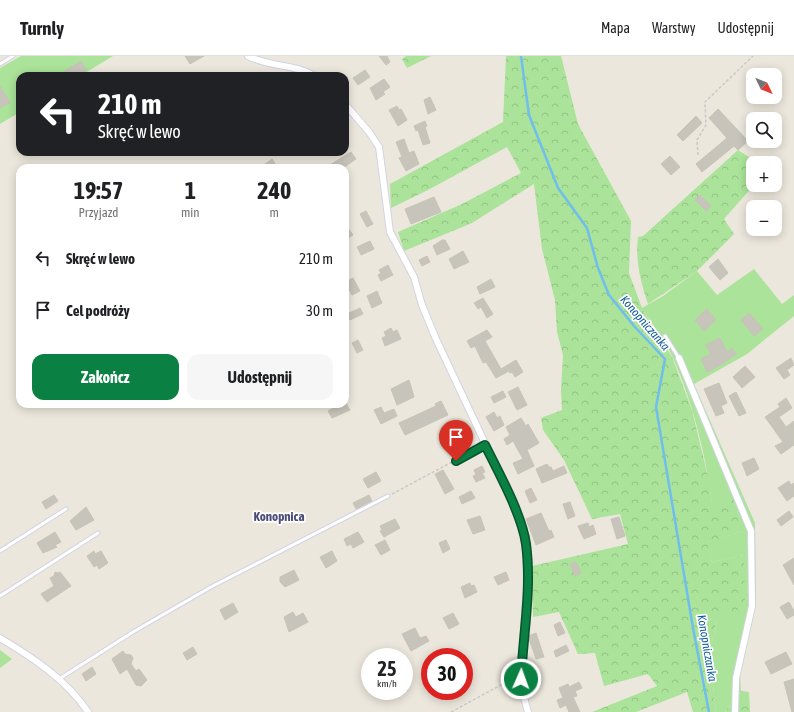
<!DOCTYPE html>
<html lang="pl">
<head>
<meta charset="utf-8">
<style>
	:root { --surface:#fff; --page:#f6f6f6; --text:#202124; --muted:#757577; --line:#e0e0e0; --accent:#0b8043 }
	body { margin:0; font-family:"Asap Condensed",sans-serif; background:var(--page); color:var(--text); height:100vh; display:flex; flex-direction:column; font-size:15px; white-space:nowrap }
	* { box-sizing:border-box; margin:0 }
	p { font-size:13px; color:var(--muted) }
	.icon { flex:none; width:22px; height:22px; fill:none; stroke:currentColor; stroke-width:2; stroke-linecap:round; stroke-linejoin:round }
	.map { position:relative; flex:1; overflow:hidden }
	.sheet { position:absolute; left:16px; top:108px; width:333px; height:244px; display:flex; flex-direction:column; background:var(--surface); border-radius:12px; box-shadow:0 2px 10px #0003 }
	.sheet>* { flex:none }
	.guide { position:absolute; left:16px; top:16px; width:333px; height:84px; border-radius:12px; box-shadow:0 2px 10px #0003; background:#202124; color:#fff; overflow:hidden }
	.needle { width:26px; rotate:133deg }
	.buttons { position:absolute; left:746px; top:12px; display:grid; gap:8px }
	.buttons a { display:grid; place-items:center; width:36px; height:36px; border-radius:8px; background:var(--surface); box-shadow:0 2px 10px #0003; font-size:20px }
	.speed { position:absolute; left:361px; top:592px; display:flex; gap:8px; font-size:20px; font-weight:700; text-align:center }
	.speed>* { display:grid; place-content:center; width:52px; height:52px; border-radius:50%; background:var(--surface); box-shadow:0 2px 10px #0003; line-height:1 }
	.speed small { font-size:10px; font-weight:400 }
	.speed .limit { border:6px solid #d22; background:#fff; color:#111 }
	.pin { position:absolute; display:grid; place-items:center; width:34px; height:34px; color:#fff; margin:-41px -17px; border-radius:50% 50% 50% 0; rotate:-45deg; box-shadow:0 0 4px #0007 }
	.pin .icon { rotate:45deg }
	.me { position:absolute; width:44px; margin:-22px; rotate:2deg; stroke-linejoin:round; filter:drop-shadow(0 0 3px #0008) }
	.turn { display:flex; align-items:center; gap:14px; height:84px; padding:0 16px; font-size:18px }
	.turn .icon { width:52px; height:52px; stroke-width:2.5 }
	.turn b { display:block; font-size:28px; line-height:34px }
	.eta { display:flex; justify-content:space-evenly; align-items:center; height:68px; text-align:center }
	.eta b { font-size:24px; font-weight:700; line-height:28px }
	.action { display:flex; gap:8px; margin-top:auto; padding:8px 16px }
	.action a { flex:1; height:46px; border-radius:12px; background:var(--accent); color:#fff; font-size:16px; font-weight:700; line-height:46px; text-align:center }
	.action a+a { background:var(--page); color:var(--text) }
	ul { padding:0; list-style:none }
	li { display:flex; align-items:center; gap:12px; height:52px; padding:0 16px }
	li div { flex:1 }
	li b { display:block; font-size:15px }
	li em { font-style:normal }
	header { display:flex; align-items:center; gap:24px; box-sizing:border-box; height:56px; padding:0 20px; background:var(--surface); border-bottom:1px solid var(--line) }
	header strong { font-size:19px }
	nav { display:flex; gap:22px; margin-inline-start:auto; font-size:14px }
	.map>svg:first-child { display:block }
</style>
</head>
<body>
<header>
<strong>Turnly</strong>
<nav><a>Mapa</a><a>Warstwy</a><a>Udostępnij</a></nav>
</header>
<div class="map">
<svg width="794" height="656" viewBox="0 0 794 656">
	<defs>
		<pattern id="forest-crowns" width="20" height="18" patternUnits="userSpaceOnUse"><rect width="20" height="18" fill="#aae399"/><path d="M2 6a3 3 0 1 1 6 0M12 15a3 3 0 1 1 6 0" fill="none" stroke="#92c384"/></pattern>
	</defs>
	<rect width="100%" height="100%" fill="#ece7dc"/>
	<path fill="#aae399" d="M 21,0 L 113,0 L 80,20 L 20,20 L 20,56 L 0,68 L 0,12 Z
		M 754,213 L 782,248 L 794,239 L 794,260 L 747,298 L 694,328 L 755,467 L 756,543 L 740,619 L 741,635 L 725,656 L 716,656 L 709,593 L 715,577 L 716,562 L 744,499 L 712,506 L 706,487 L 742,475 L 712,449 C 706,399 693,347 673,302 C 665,284 652,268 642,252 L 663,240 L 697,215 L 717,239 Z
		M 0,594 L 12,603 L 0,612 Z"/>
	<path fill="url(#forest-crowns)" d="M 406,0 L 431,0 L 407,12 L 402,3 Z
		M 506,0 L 561,0 L 578,68 L 631,165 L 629,217 L 642,252 L 672,301 L 692,354 L 709,425 L 712,449 L 733,442 L 742,475 L 707,487 L 712,506 L 744,499 L 745,552 L 716,562 L 715,577 L 709,593 L 716,656 L 693,656 L 687,636 L 636,656 L 592,656 L 657,630 L 648,618 L 604,630 L 595,597 L 578,598 L 559,556 L 533,561 L 532,510 L 628,488 L 620,458 L 592,463 L 564,404 L 543,374 L 541,362 L 562,354 L 561,335 L 563,299 L 557,276 L 555,244 L 542,193 L 534,128 L 472,167 L 404,195 L 398,176 L 462,148 L 521,117 L 507,91 L 428,134 L 391,152 L 390,128 L 503,66 Z
		M 738,94 L 758,107 L 753,107 L 754,129 L 724,163 L 734,178 L 697,215 L 648,248 C 641,227 635,204 638,181 L 643,180 Z
		M 741,635 L 749,636 L 750,656 L 725,656 Z"/>
	<g fill="none" stroke-linecap="round" stroke-linejoin="round">
		<path stroke="#70beee" stroke-width="2.5" d="M 521,0 L 529,59 L 558,132 L 587,172 L 598,212 L 609,239 L 634,270 L 665,303 L 656,351 L 693,572 L 709,656"/>
	</g>
	<path fill="#c7c5bb" stroke="#c8c3b6" d="M 185,0 L 204,0 L 190,8 Z
		M 379,0 L 387,0 L 390,6 L 386,9 Z
		M 81,5 L 86,14 L 76,20 L 68,20 L 65,15 Z
		M 365,14 L 370,21 L 358,29 L 353,22 Z
		M 384,23 L 390,31 L 383,36 L 385,38 L 376,44 L 370,32 Z
		M 0,30 L 10,47 L 0,52 Z
		M 430,41 L 436,54 L 428,58 L 424,44 Z
		M 397,50 L 399,54 L 401,53 L 407,64 L 398,70 L 389,54 Z
		M 718,53 L 748,85 L 738,94 L 734,90 L 702,116 L 696,108 L 727,82 L 709,62 Z
		M 696,60 L 702,67 L 683,85 L 677,79 Z
		M 425,65 L 427,70 L 425,71 L 430,87 L 423,89 L 418,74 L 416,75 L 414,70 Z
		M 404,83 L 409,97 L 414,95 L 419,108 L 406,115 L 399,102 L 402,101 L 396,86 Z
		M 351,96 L 356,103 L 343,112 L 325,112 Z
		M 670,100 L 680,111 L 671,119 L 661,108 Z
		M 272,103 L 278,112 L 260,112 Z
		M 700,139 L 711,150 L 706,155 L 695,144 Z
		M 434,141 L 441,156 L 411,168 L 405,153 Z
		M 366,155 L 373,168 L 367,171 L 360,158 Z
		M 345,168 L 353,179 L 345,184 Z
		M 442,184 L 445,184 L 450,193 L 437,199 L 433,190 Z
		M 370,185 L 374,193 L 361,199 L 357,191 Z
		M 463,195 L 469,206 L 454,213 L 449,203 Z
		M 427,200 L 430,206 L 422,210 L 419,204 Z
		M 718,203 L 728,217 L 720,224 L 709,211 Z
		M 388,209 L 393,219 L 381,225 L 378,219 L 381,217 L 379,214 Z
		M 353,222 L 360,235 L 352,239 L 345,226 Z
		M 491,223 L 495,231 L 480,238 L 477,231 Z
		M 377,235 L 382,247 L 372,252 L 367,240 Z
		M 483,242 L 493,258 L 487,262 L 481,251 L 478,253 L 474,247 Z
		M 360,252 L 363,258 L 350,264 L 347,258 Z
		M 707,253 L 716,264 L 704,275 L 695,264 Z
		M 749,257 L 763,273 L 754,280 L 741,264 Z
		M 391,272 L 393,276 L 397,274 L 401,283 L 385,290 L 382,282 L 386,280 L 384,276 Z
		M 487,274 L 492,281 L 485,285 L 501,313 L 516,304 L 523,316 L 515,321 L 512,316 L 510,317 L 509,315 L 496,322 L 486,306 L 483,307 L 475,290 L 471,292 L 467,285 Z
		M 720,282 L 727,296 L 732,292 L 736,298 L 721,309 L 707,316 L 701,303 L 711,298 L 706,289 Z
		M 358,284 L 363,294 L 357,297 L 352,287 Z
		M 791,302 L 794,309 L 787,314 L 790,319 L 784,323 L 776,312 Z
		M 745,310 L 755,321 L 742,332 L 733,321 Z
		M 409,324 L 414,341 L 397,349 L 391,333 Z
		M 719,327 L 727,347 L 721,350 L 724,357 L 716,360 L 704,333 Z
		M 518,331 L 527,349 L 517,354 L 508,336 Z
		M 503,335 L 506,341 L 494,347 L 491,341 Z
		M 736,336 L 746,357 L 739,360 L 729,340 Z
		M 786,342 L 792,352 L 779,361 L 786,371 L 794,365 L 794,389 L 781,398 L 775,390 L 783,386 L 765,361 L 780,351 L 778,348 Z
		M 441,345 L 448,359 L 405,379 L 399,367 L 436,350 L 435,348 Z
		M 345,346 L 350,354 L 332,362 L 328,355 L 337,350 L 336,348 L 345,348 Z
		M 381,351 L 384,357 L 394,353 L 397,360 L 381,368 L 374,354 Z
		M 494,356 L 497,362 L 500,360 L 504,369 L 494,375 L 486,361 Z
		M 521,362 L 526,370 L 528,368 L 539,387 L 527,394 L 534,410 L 518,418 L 513,407 L 523,403 L 513,385 L 507,389 L 504,383 L 510,379 L 506,371 Z
		M 754,402 L 759,413 L 747,420 L 742,407 Z
		M 547,408 L 549,411 L 551,411 L 553,415 L 564,410 L 567,417 L 542,427 L 536,413 Z
		M 482,410 L 485,416 L 482,417 L 485,422 L 476,426 L 473,420 L 476,419 L 474,414 Z
		M 443,414 L 454,433 L 445,438 L 435,418 Z
		M 376,416 L 381,425 L 368,432 L 363,423 Z
		M 789,425 L 791,429 L 794,427 L 794,440 L 787,445 L 778,432 Z
		M 531,432 L 537,444 L 530,447 L 525,435 Z
		M 471,435 L 475,442 L 462,448 L 459,441 Z
		M 54,439 L 58,445 L 46,453 L 42,446 Z
		M 369,439 L 372,445 L 356,453 L 353,447 Z
		M 570,446 L 575,460 L 568,463 L 563,448 Z
		M 86,451 L 94,464 L 76,474 L 70,465 Z
		M 789,455 L 793,461 L 781,470 L 777,464 Z
		M 541,457 L 549,475 L 551,474 L 554,481 L 536,489 L 526,463 Z
		M 480,460 L 485,474 L 473,478 L 467,464 Z
		M 619,461 L 625,480 L 617,483 L 611,463 Z
		M 395,463 L 400,472 L 384,481 L 380,475 L 382,474 L 380,470 Z
		M 588,467 L 589,471 L 593,469 L 596,478 L 584,483 L 578,470 Z
		M 55,476 L 61,486 L 55,489 L 57,491 L 43,497 L 37,487 Z
		M 358,476 L 364,486 L 353,492 L 351,488 L 347,490 L 344,483 Z
		M 385,484 L 390,494 L 381,499 L 375,489 Z
		M 446,484 L 450,493 L 443,497 L 439,487 Z
		M 94,495 L 95,498 L 101,495 L 108,507 L 99,513 L 97,509 L 94,511 L 87,500 Z
		M 332,495 L 337,505 L 326,512 L 320,501 Z
		M 794,502 L 794,529 L 783,509 Z
		M 576,506 L 581,517 L 575,520 L 570,508 Z
		M 294,514 L 299,524 L 285,531 L 280,526 L 280,521 Z
		M 55,516 L 58,517 L 60,516 L 71,530 L 47,546 L 41,538 L 54,530 L 50,522 L 54,520 Z
		M 506,516 L 509,524 L 498,529 L 494,521 Z
		M 470,527 L 471,530 L 474,529 L 477,536 L 465,542 L 461,531 Z
		M 789,546 L 794,555 L 794,559 L 787,563 L 780,551 Z
		M 233,547 L 238,556 L 225,564 L 220,554 Z
		M 293,556 L 296,561 L 303,557 L 308,566 L 289,576 L 284,561 Z
		M 453,557 L 459,568 L 449,573 L 443,562 Z
		M 560,566 L 565,577 L 558,580 L 554,569 Z
		M 415,572 L 420,582 L 426,580 L 429,585 L 411,595 L 402,578 Z
		M 536,577 L 544,601 L 536,603 L 528,580 Z
		M 566,589 L 569,595 L 556,601 L 554,595 Z
		M 193,591 L 197,598 L 187,604 L 183,597 Z
		M 123,595 L 125,598 L 131,599 L 133,602 L 131,608 L 136,615 L 139,613 L 147,624 L 141,630 L 136,629 L 127,613 L 120,618 L 112,603 Z
		M 786,596 L 792,608 L 771,618 L 765,606 Z
		M 92,611 L 96,618 L 86,625 L 82,618 Z
		M 794,623 L 794,656 L 792,656 L 784,626 Z
		M 579,626 L 582,632 L 575,635 L 577,640 L 573,641 L 580,656 L 569,656 L 566,649 L 560,652 L 557,644 L 563,642 L 559,632 L 568,628 L 569,631 Z"/>
	<g fill="none" stroke-linecap="round" stroke-linejoin="round">
		<g stroke="#d2d3e3" stroke-width="5">
			<path id="lane" d="M 0,8 L 13,0
				M 665,280 L 679,302
				M 456,405 L 485,389
				M 0,495 L 66,453
				M 0,540 L 98,477
				M 59,623 L 133,576 L 211,531 L 388,440"/>
		</g>
		<g stroke="#d2d3e3" stroke-width="8">
			<path id="street" d="M 248,0 C 269,11 295,8 315,20
				M 345,48 L 369,76 L 379,91 L 390,176 L 414,221 L 422,249 L 436,283 L 507,434 L 523,475 L 526,487 L 527,527 L 521,623 L 523,638 L 528,656
				M 679,302 L 751,475 L 752,550 L 736,622 L 735,656
				M 0,582 C 32,601 67,624 88,656"/>
		</g>
		<path stroke="#c8c8c8" stroke-width="1.5" stroke-dasharray="3 2" stroke-linecap="butt" d="M 698,99 L 697,84 L 706,69 L 705,46 L 753,0
			M 392,438 L 452,406
			M 451,656 L 514,622"/>
		<use href="#lane" stroke="#fff" stroke-width="3"/>
		<use href="#street" stroke="#fff" stroke-width="6"/>
	</g>
	<g fill="none" stroke-linecap="round" stroke-linejoin="round">
		<g stroke="#07532c" stroke-width="10">
			<path id="route" d="M 456,405 L 485,389 C 499,417 522,459 526,488 C 532,533 523,579 521,623"/>
		</g>
		<use href="#route" stroke="#0b8043" stroke-width="7"/>
	</g>
	<g text-anchor="middle" stroke-width="3.5" stroke-linejoin="round" paint-order="stroke">
		<g font-size="12" font-style="italic" fill="#0e5a9b" stroke="#fff">
			<text transform="translate(645 267) rotate(49)" y="4">Konopniczanka</text>
			<text transform="translate(707 592) rotate(80)" y="4">Konopniczanka</text>
		</g>
		<g font-size="13" font-weight="bold" fill="#4b4e7b" stroke="#fff">
			<text x="279" y="465">Konopnica</text>
		</g>
	</g>
</svg>
<div class="buttons">
<a><svg class="needle" viewBox="-14 -14 28 28"><path d="M0-13l5 13h-10z" fill="#e53935"/><path d="M0 13l5-13h-10z" fill="#757577"/></svg></a>
<a><svg class="icon" aria-label="search" viewBox="0 0 24 24"><circle cx="10" cy="10" r="6"/><path d="M15 15l6 6"/></svg></a>
<a>+</a>
<a>−</a>
</div>
<div class="speed"><div>25<small>km/h</small></div><div class="limit">30</div></div>
<div class="pin" style="left:456px;top:405px;background:#d93025"><svg class="icon" aria-label="arrive" viewBox="0 0 24 24"><path d="M6 21V4h12l-3 4 3 4H6"/></svg></div>
<svg class="me" style="left:521px;top:623px" viewBox="-20 -20 40 40"><circle r="17" fill="#0b8043" stroke="#fff" stroke-width="3"/><path d="M0-11L8 9 0 5-8 9z" fill="#fff"/></svg>
<div class="guide">
<div class="turn"><svg class="icon" aria-label="left" viewBox="0 0 24 24"><path d="M17 20v-9H6M10 6l-5 5 5 5"/></svg><div><b>210 m</b>Skręć w lewo</div></div>
</div>
<section class="sheet">
<div class="eta">
<div><b>19:57</b><p>Przyjazd</p></div>
<div><b>1</b><p>min</p></div>
<div><b>240</b><p>m</p></div>
</div>
<ul>
<li><svg class="icon" aria-label="left" viewBox="0 0 24 24"><path d="M17 20v-9H6M10 6l-5 5 5 5"/></svg><div><b>Skręć w lewo</b></div><em>210 m</em></li>
<li><svg class="icon" aria-label="arrive" viewBox="0 0 24 24"><path d="M6 21V4h12l-3 4 3 4H6"/></svg><div><b>Cel podróży</b></div><em>30 m</em></li>
</ul>
<div class="action"><a>Zakończ</a><a>Udostępnij</a></div>
</section>
</div>
</body>
</html>
